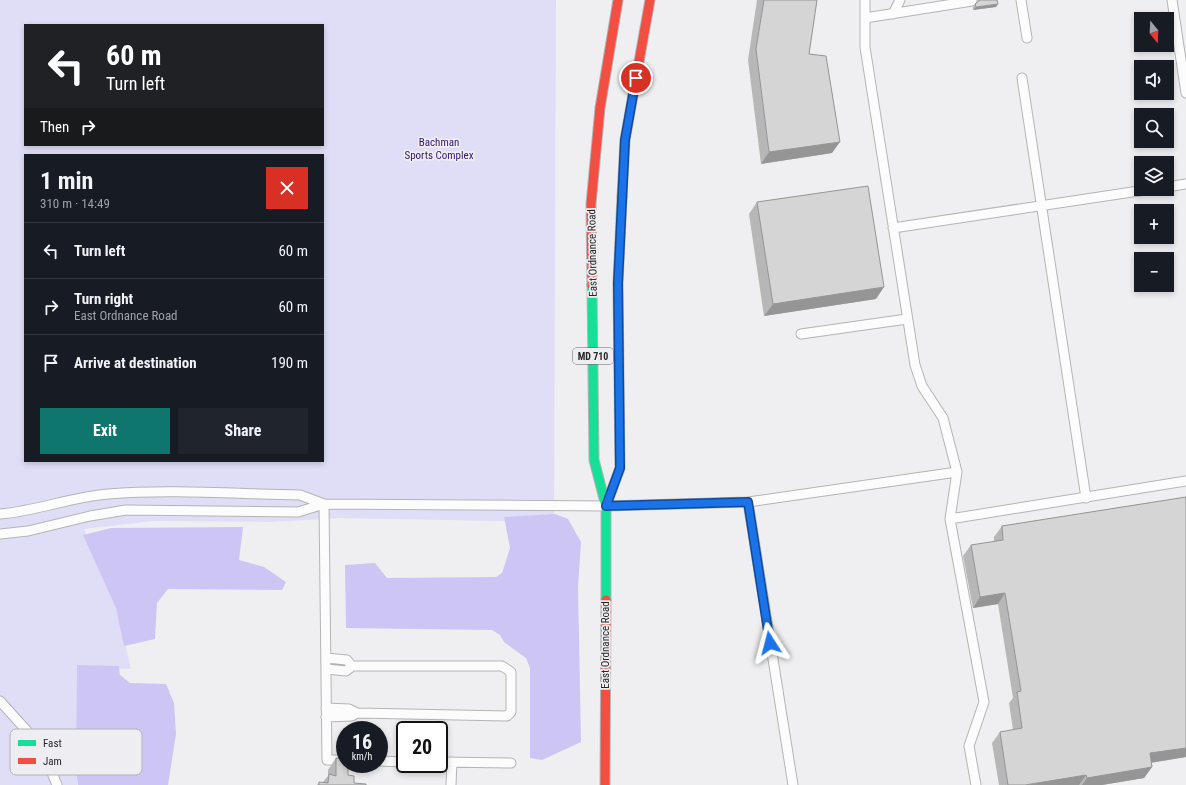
<!DOCTYPE html>
<html lang="en">
<head>
<meta charset="utf-8">
<style>
	:root { --surface:#171b24; --page:#20242c; --text:#f1f3f6; --muted:#9ea1a6; --line:#363941; --accent:#0f766e }
	body { margin:0; font-family:"Roboto Condensed",sans-serif; background:var(--page); color:var(--text); height:100vh; display:flex; flex-direction:column; font-size:15px; white-space:nowrap }
	* { box-sizing:border-box; margin:0 }
	p { font-size:13px; color:var(--muted) }
	.icon { flex:none; width:22px; height:22px; fill:none; stroke:currentColor; stroke-width:2; stroke-linecap:round; stroke-linejoin:round }
	.map { position:relative; flex:1; overflow:hidden }
	.side { position:absolute; left:24px; top:154px; width:300px; height:308px; display:flex; flex-direction:column; background:var(--surface); border-radius:0px; box-shadow:0 2px 6px #0003 }
	.side>* { flex:none }
	.guide { position:absolute; left:24px; top:24px; width:300px; height:122px; border-radius:0px; box-shadow:0 2px 6px #0003; background:#202124; color:#fff; overflow:hidden }
	.needle { width:26px; rotate:162deg }
	.controls { position:absolute; left:1134px; top:12px; display:grid; gap:8px }
	.controls a { display:grid; place-items:center; width:40px; height:40px; border-radius:0px; background:var(--surface); box-shadow:0 2px 6px #0003; font-size:20px }
	.speed { position:absolute; left:336px; top:721px; display:flex; gap:8px; font-size:20px; font-weight:700; text-align:center }
	.speed>* { display:grid; place-content:center; width:52px; height:52px; border-radius:50%; background:var(--surface); box-shadow:0 2px 6px #0003; line-height:1 }
	.speed small { font-size:10px; font-weight:400 }
	.speed .limit { border:2px solid #111; border-radius:6px; background:#fff; color:#111 }
	.pin { position:absolute; display:grid; place-items:center; width:34px; height:34px; color:#fff; margin:-17px; border:2px solid #fff; border-radius:50%; box-shadow:0 1px 4px #0007 }
	.me { position:absolute; width:44px; margin:-22px; rotate:351deg; stroke-linejoin:round; filter:drop-shadow(0 0 3px #0008) }
	.turn { display:flex; align-items:center; gap:14px; height:84px; padding:0 16px; font-size:18px }
	.turn .icon { width:52px; height:52px; stroke-width:2.5 }
	.turn b { display:block; font-size:28px; line-height:34px }
	.then { display:flex; align-items:center; height:38px; padding:0 16px; background:#0003; gap:8px; font-size:15px }
	.round { display:grid; place-items:center; flex:none; width:42px; height:42px; border-radius:0px; background:var(--page) }
	.headline { display:flex; align-items:center; justify-content:space-between; height:68px; padding:0 16px }
	h1 { font-size:24px; font-weight:700; line-height:30px }
	.primary-button { display:flex; gap:8px; margin-top:auto; padding:8px 16px }
	.primary-button a { flex:1; height:46px; border-radius:0px; background:var(--accent); color:#fff; font-size:16px; font-weight:700; line-height:46px; text-align:center }
	.primary-button a+a { background:var(--page); color:var(--text) }
	ul { padding:0; list-style:none }
	li { display:flex; align-items:center; gap:12px; height:56px; padding:0 16px; border-top:1px solid var(--line) }
	li div { flex:1 }
	li b { display:block; font-size:15px }
	li em { font-style:normal }
	.map>svg:first-child { display:block }
</style>
</head>
<body>
<div class="map">
<svg width="1186" height="785" viewBox="0 0 1186 785">
	<rect width="100%" height="100%" fill="#efeef0"/>
	<path fill="#e0def6" fill-rule="evenodd" d="M 0,0 L 556,0 L 554,522 L 338,518 L 272,522 L 153,521 L 84,529 L 109,581 L 115,600 L 131,669 L 80,667 L 77,785 L 0,785 ZM 25,25 L 323,25 L 323,145 L 25,145 ZM 25,155 L 323,155 L 323,461 L 25,461 Z"/>
	<path fill="#cdc6f5" d="M 555,514 L 568,519 L 581,542 L 578,586 L 581,742 L 542,760 L 530,758 L 530,668 L 526,658 L 504,642 L 500,635 L 492,630 L 346,628 L 345,565 L 375,563 L 387,578 L 496,577 L 502,573 L 510,548 L 504,517 Z
		M 243,527 L 239,560 L 264,567 L 286,582 L 282,590 L 168,589 L 157,603 L 155,639 L 124,646 L 116,608 L 83,535 L 111,528 Z
		M 77,665 L 119,666 L 120,675 L 130,683 L 166,684 L 174,703 L 176,734 L 168,785 L 78,785 L 76,771 Z"/>
	<g fill="none" stroke-linecap="round" stroke-linejoin="round">
		<g stroke="#b4b4b5" stroke-width="11">
			<path id="lane" d="M 1021,0 L 1027,38
				M 1172,0 L 1186,93
				M 893,14 L 900,0
				M 865,18 L 972,1
				M 1022,78 L 1086,498
				M 1167,187 L 1186,184
				M 893,228 L 1152,189
				M 801,334 L 907,319
				M 957,472 L 950,519 L 984,702 L 969,746 L 976,785
				M 748,502 L 793,785
				M 0,514 C 37,511 71,497 108,494 C 171,489 236,494 300,495 L 324,504
				M 950,519 L 1186,481
				M 0,534 L 28,531 L 90,516 L 126,510 L 298,512 L 324,504
				M 326,658 L 347,660 L 350,664 L 350,668 L 346,671 L 326,669
				M 0,701 L 37,742 L 44,753 L 57,785
				M 326,708 L 349,709 L 357,713
				M 326,717 L 352,716 L 357,713 L 507,716 L 511,712 L 511,672 L 502,666 L 350,666
				M 345,760 L 327,760 L 324,504 L 606,506 L 748,502 L 957,472 L 943,418 L 922,386 L 915,365 L 865,47 L 865,0
				M 379,761 L 405,762
				M 439,762 L 511,763
				M 451,785 L 452,762"/>
		</g>
		<g stroke="#b4b4b5" stroke-width="11">
			<path id="fast" d="M 592,285 L 594,460 L 606,506 L 606,600
				M 606,506 L 620,468 L 618,283 L 622,197"/>
		</g>
		<g stroke="#b4b4b5" stroke-width="11">
			<path id="jam" d="M 622,197 L 625,140 L 650,0
				M 592,285 L 591,204 L 600,108 L 618,0
				M 605,785 L 606,600"/>
		</g>
		<use href="#lane" stroke="#fdfcfd" stroke-width="9"/>
		<use href="#fast" stroke="#16e098" stroke-width="9"/>
		<use href="#jam" stroke="#f24e42" stroke-width="9"/>
	</g>
	<path fill="#b7b7b8" d="M 757,0 L 817,0 L 809,54 L 832,153 L 761,164 L 748,60 Z
		M 978,0 L 997,0 L 998,4 L 996,7 L 973,10 L 973,7 L 975,4 L 978,2 Z
		M 757,202 L 876,299 L 764,316 L 749,214 Z
		M 1186,497 L 1186,757 L 1151,763 L 1152,767 L 1144,778 L 1102,785 L 999,785 L 992,743 L 1000,732 L 1013,730 L 1009,703 L 1013,698 L 998,604 L 973,608 L 963,556 L 971,545 L 994,542 L 994,537 L 1002,526 Z
		M 336,758 L 354,783 L 366,785 L 317,785 L 319,782 L 323,782 L 328,776 L 328,770 Z"/>
	<path fill="#959596" d="M 998,4 L 996,7 L 973,10 L 976,7 Z
		M 840,142 L 832,153 L 761,164 L 769,152 Z
		M 884,287 L 876,299 L 764,316 L 773,304 Z
		M 1005,593 L 998,604 L 973,608 L 980,597 Z
		M 1186,748 L 1186,757 L 1142,764 L 1150,753 Z
		M 1152,767 L 1144,778 L 1102,785 L 1082,785 L 1087,778 Z
		M 1086,775 L 1079,785 L 1025,785 Z"/>
	<path fill="#d5d5d6" stroke="#959596" d="M 764,0 L 817,0 L 809,54 L 826,56 L 840,142 L 769,152 L 756,49 Z
		M 980,0 L 997,0 L 998,4 L 976,7 L 975,4 Z
		M 868,186 L 884,287 L 773,304 L 757,202 Z
		M 1186,497 L 1186,748 L 1150,753 L 1152,767 L 1087,778 L 1086,775 L 1025,785 L 1008,785 L 1000,732 L 1022,728 L 1017,692 L 1021,691 L 1005,593 L 980,597 L 971,545 L 1003,540 L 1002,526 Z
		M 336,758 L 345,759 L 345,764 L 348,764 L 348,775 L 354,776 L 354,783 L 366,784 L 366,785 L 319,785 L 319,782 L 328,783 L 329,774 L 336,776 Z"/>
	<g fill="none" stroke-linecap="round" stroke-linejoin="round">
		<g stroke="#114b97" stroke-width="10">
			<path id="route" d="M 636,78 L 625,140 L 618,283 L 620,468 L 606,506 L 748,502 L 770,643"/>
		</g>
		<use href="#route" stroke="#1a73e8" stroke-width="7"/>
	</g>
	<g text-anchor="middle" stroke-width="3.5" stroke-linejoin="round" paint-order="stroke">
		<rect fill="#eeedf1" stroke="#636264" stroke-width="1" x="573" y="348" width="40" height="16" rx="3"/>
		<g font-size="10" font-weight="bold" fill="#272728">
			<text x="593" y="360">MD 710</text>
		</g>
		<g font-size="11" fill="#341574" stroke="#eeedf1">
			<text x="439" y="146">Bachman<tspan x="439" dy="13">Sports Complex</tspan></text>
		</g>
		<g font-size="11" fill="#272728" stroke="#eeedf1">
			<text transform="translate(592 253) rotate(-91)" y="4">East Ordnance Road</text>
			<text transform="translate(605 645) rotate(-90)" y="4">East Ordnance Road</text>
		</g>
	</g>
	<rect x="10" y="729" width="132" height="46" rx="6" fill="#eeedf1" stroke="#b2b2b5" stroke-width="1"/>
	<rect x="18" y="740" width="18" height="6" fill="#16e098"/>
	<rect x="18" y="758" width="18" height="6" fill="#f24e42"/>
	<g font-size="11" fill="#272728">
		<text x="43" y="747">Fast</text>
		<text x="43" y="765">Jam</text>
	</g>
</svg>
<div class="controls">
<a><svg class="needle" viewBox="-14 -14 28 28"><path d="M0-13l5 13h-10z" fill="#e53935"/><path d="M0 13l5-13h-10z" fill="#9ea1a6"/></svg></a>
<a><svg class="icon" aria-label="sound" viewBox="0 0 24 24"><path d="M4 9h4l5-4v14l-5-4H4zM17 9q2 3 0 6"/></svg></a>
<a><svg class="icon" aria-label="search" viewBox="0 0 24 24"><circle cx="10" cy="10" r="6"/><path d="M15 15l6 6"/></svg></a>
<a><svg class="icon" aria-label="layers" viewBox="0 0 24 24"><path d="M12 4l9 5-9 5-9-5zM3 14l9 5 9-5"/></svg></a>
<a>+</a>
<a>−</a>
</div>
<div class="speed"><div>16<small>km/h</small></div><div class="limit">20</div></div>
<div class="pin" style="left:636px;top:78px;background:#d93025"><svg class="icon" aria-label="arrive" viewBox="0 0 24 24"><path d="M6 21V4h12l-3 4 3 4H6"/></svg></div>
<svg class="me" style="left:770px;top:643px" viewBox="-20 -20 40 40"><path d="M0-17L14 15 0 8-14 15z" fill="#1a73e8" stroke="#fff" stroke-width="4"/></svg>
<div class="guide">
<div class="turn"><svg class="icon" aria-label="left" viewBox="0 0 24 24"><path d="M17 20v-9H6M10 6l-5 5 5 5"/></svg><div><b>60 m</b>Turn left</div></div>
<div class="then">Then<svg class="icon" aria-label="right" viewBox="0 0 24 24"><path d="M7 20v-9h11M14 6l5 5-5 5"/></svg></div>
</div>
<section class="side">
<div class="headline"><div><h1>1 min</h1><p>310 m · 14:49</p></div><a class="round" style="background:#d93025;color:#fff"><svg class="icon" aria-label="close" viewBox="0 0 24 24"><path d="M6 6l12 12M18 6L6 18"/></svg></a></div>
<ul>
<li><svg class="icon" aria-label="left" viewBox="0 0 24 24"><path d="M17 20v-9H6M10 6l-5 5 5 5"/></svg><div><b>Turn left</b></div><em>60 m</em></li>
<li><svg class="icon" aria-label="right" viewBox="0 0 24 24"><path d="M7 20v-9h11M14 6l5 5-5 5"/></svg><div><b>Turn right</b><p>East Ordnance Road</p></div><em>60 m</em></li>
<li><svg class="icon" aria-label="arrive" viewBox="0 0 24 24"><path d="M6 21V4h12l-3 4 3 4H6"/></svg><div><b>Arrive at destination</b></div><em>190 m</em></li>
</ul>
<div class="primary-button"><a>Exit</a><a>Share</a></div>
</section>
</div>
</body>
</html>
